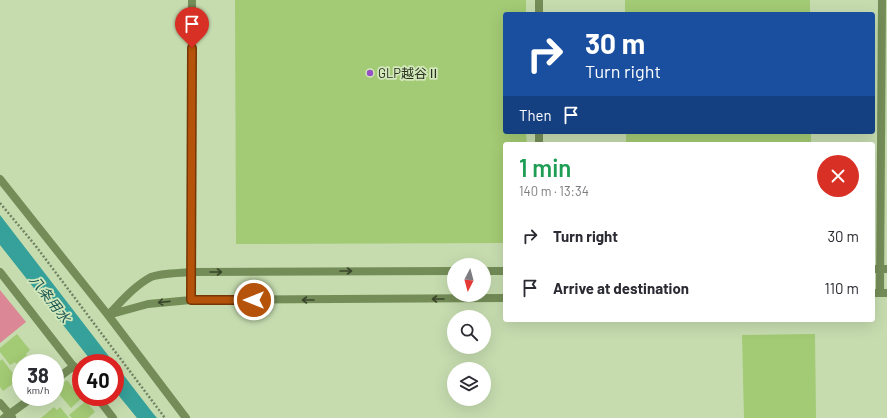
<!DOCTYPE html>
<html lang="en">
<head>
<meta charset="utf-8">
<style>
	:root { --surface:#fff; --page:#f7f7f7; --text:#2b2b33; --muted:#7c7c81 }
	body { margin:0; font-family:Barlow,"Noto Sans JP",sans-serif; background:var(--page); color:var(--text); height:100vh; display:flex; flex-direction:column; font-size:15px; white-space:nowrap }
	* { box-sizing:border-box; margin:0 }
	p { font-size:13px; color:var(--muted) }
	.icon { flex:none; width:22px; height:22px; fill:none; stroke:currentColor; stroke-width:2; stroke-linecap:round; stroke-linejoin:round }
	.map { position:relative; flex:1; overflow:hidden }
	.sheet { position:absolute; left:503px; top:142px; width:372px; height:180px; display:flex; flex-direction:column; background:var(--surface); border-radius:4px; box-shadow:0 4px 16px #0002 }
	.sheet>* { flex:none }
	.top-card { position:absolute; left:503px; top:12px; width:372px; height:122px; border-radius:4px; box-shadow:0 4px 16px #0002; background:#1a4fa0; color:#fff; overflow:hidden }
	.needle { width:26px; rotate:186deg }
	.fabs { position:absolute; left:447px; top:258px; display:grid; gap:8px }
	.fabs a { display:grid; place-items:center; width:44px; height:44px; border-radius:50%; background:var(--surface); box-shadow:0 4px 16px #0002; font-size:20px }
	.speed { position:absolute; left:12px; top:354px; display:flex; gap:8px; font-size:20px; font-weight:700; text-align:center }
	.speed>* { display:grid; place-content:center; width:52px; height:52px; border-radius:50%; background:var(--surface); box-shadow:0 4px 16px #0002; line-height:1 }
	.speed small { font-size:10px; font-weight:400 }
	.speed .limit { border:6px solid #d22; background:#fff; color:#111 }
	.pin { position:absolute; display:grid; place-items:center; width:34px; height:34px; color:#fff; margin:-41px -17px; border-radius:50% 50% 50% 0; rotate:-45deg; box-shadow:0 0 4px #0007 }
	.pin .icon { rotate:45deg }
	.me { position:absolute; width:44px; margin:-22px; rotate:270deg; stroke-linejoin:round; filter:drop-shadow(0 0 3px #0008) }
	.turn { display:flex; align-items:center; gap:14px; height:84px; padding:0 16px; font-size:18px }
	.turn .icon { width:52px; height:52px; stroke-width:2.5 }
	.turn b { display:block; font-size:28px; line-height:34px }
	.then { display:flex; align-items:center; height:38px; padding:0 16px; background:#0003; gap:8px; font-size:15px }
	.round { display:grid; place-items:center; flex:none; width:42px; height:42px; border-radius:21px; background:var(--page) }
	.summary { display:flex; align-items:center; justify-content:space-between; height:68px; padding:0 16px }
	h1 { font-size:24px; font-weight:600; line-height:30px; color:#1e9e55 }
	ul { padding:0; list-style:none }
	li { display:flex; align-items:center; gap:12px; height:52px; padding:0 16px }
	li div { flex:1 }
	li b { display:block; font-size:15px }
	li em { font-style:normal }
	.map>svg:first-child { display:block }
</style>
</head>
<body>
<div class="map">
<svg width="887" height="418" viewBox="0 0 887 418">
	<rect width="100%" height="100%" fill="#c6dcaf"/>
	<path fill="#db8796" d="M 0,290 L 26,322 L 0,343 Z"/>
	<path fill="#36a19a" d="M 0,215 L 114,363 L 93,363 L 0,245 Z
		M 115,364 L 152,412 L 157,418 L 137,418 L 115,391 Z"/>
	<path fill="#a3ca74" d="M 235,0 L 526,0 L 526,14 L 505,14 L 505,132 L 526,132 L 527,144 L 505,144 L 505,243 L 236,244 Z
		M 625,0 L 810,0 L 810,14 L 625,14 Z
		M 626,132 L 811,132 L 811,144 L 626,144 Z
		M 17,334 L 30,350 L 26,354 L 27,355 L 16,364 L 15,362 L 10,365 L 0,352 L 0,348 Z
		M 815,334 L 816,418 L 744,418 L 742,335 Z
		M 35,354 L 42,363 L 25,363 Z
		M 2,359 L 18,380 L 3,391 L 0,387 L 0,361 Z
		M 21,366 L 21,377 L 16,370 Z
		M 67,380 L 74,389 L 76,387 L 81,392 L 80,396 L 82,398 L 71,408 L 55,389 Z
		M 86,401 L 95,412 L 88,418 L 72,418 L 69,415 Z
		M 54,407 L 57,410 L 60,407 L 69,418 L 41,418 Z"/>
	<g fill="none" stroke-linecap="round" stroke-linejoin="round">
		<path stroke="#728062" stroke-width="2.5" stroke-dasharray="2 2" stroke-linecap="butt" d="M 0,203 L 35,245 L 165,418"/>
		<path stroke="#748d58" stroke-width="8" d="M 0,272 L 81,376
			M 55,380 L 74,366
			M 97,397 L 113,418
			M 0,403 L 12,417
			M 4,418 L 33,397"/>
		<path stroke="#748d58" stroke-width="8" d="M 539,14 L 539,0
			M 539,144 L 539,132
			M 0,179 L 108,315 L 186,418
			M 873,269 L 887,269
			M 484,271 L 505,271
			M 873,293 L 887,293
			M 880,293 L 882,0
			M 191,300 L 192,0
			M 108,315 L 148,304 L 191,300 L 505,298
			M 108,315 C 121,302 134,286 151,277 C 160,273 180,273 191,272 L 454,271"/>
	</g>
	<defs><path id="oneway-shaft" d="M-6 0H5M1.5-3L5.5 0L1.5 3" fill="none" stroke-width="1.6" stroke-linecap="round" stroke-linejoin="round"/></defs>
	<g stroke="#3a462c">
		<use href="#oneway-shaft" transform="translate(346 271)"/>
		<use href="#oneway-shaft" transform="translate(216 272)"/>
		<use href="#oneway-shaft" transform="translate(438 299) rotate(180)"/>
		<use href="#oneway-shaft" transform="translate(308 300) rotate(180)"/>
		<use href="#oneway-shaft" transform="translate(164 302) rotate(174)"/>
	</g>
	<g fill="none" stroke-linecap="round" stroke-linejoin="round">
		<g stroke="#753606" stroke-width="10">
			<path id="route" d="M 192,48 L 191,300 L 254,300"/>
		</g>
		<use href="#route" stroke="#b45309" stroke-width="7"/>
	</g>
	<circle fill="#9651c6" stroke="#d3e9bc" stroke-width="1.5" cx="370" cy="73" r="4"/>
	<g text-anchor="middle" stroke-width="3.5" stroke-linejoin="round" paint-order="stroke">
		<g font-size="13" fill="#272f1e" stroke="#d3e9bc" text-anchor="start">
			<text x="378" y="78">GLP越谷Ⅱ</text>
		</g>
		<g font-size="14" font-style="italic" fill="#205a56" stroke="#d3e9bc">
			<text transform="translate(50 299) rotate(52)" y="5">八条用水</text>
		</g>
	</g>
</svg>
<div class="fabs">
<a><svg class="needle" viewBox="-14 -14 28 28"><path d="M0-13l5 13h-10z" fill="#e53935"/><path d="M0 13l5-13h-10z" fill="#7c7c81"/></svg></a>
<a><svg class="icon" aria-label="search" viewBox="0 0 24 24"><circle cx="10" cy="10" r="6"/><path d="M15 15l6 6"/></svg></a>
<a><svg class="icon" aria-label="layers" viewBox="0 0 24 24"><path d="M12 4l9 5-9 5-9-5zM3 14l9 5 9-5"/></svg></a>
</div>
<div class="speed"><div>38<small>km/h</small></div><div class="limit">40</div></div>
<div class="pin" style="left:192px;top:48px;background:#d93025"><svg class="icon" aria-label="arrive" viewBox="0 0 24 24"><path d="M6 21V4h12l-3 4 3 4H6"/></svg></div>
<svg class="me" style="left:254px;top:300px" viewBox="-20 -20 40 40"><circle r="17" fill="#b45309" stroke="#fff" stroke-width="3"/><path d="M0-11L8 9 0 5-8 9z" fill="#fff"/></svg>
<div class="top-card">
<div class="turn"><svg class="icon" aria-label="right" viewBox="0 0 24 24"><path d="M7 20v-9h11M14 6l5 5-5 5"/></svg><div><b>30 m</b>Turn right</div></div>
<div class="then">Then<svg class="icon" aria-label="arrive" viewBox="0 0 24 24"><path d="M6 21V4h12l-3 4 3 4H6"/></svg></div>
</div>
<section class="sheet">
<div class="summary"><div><h1>1 min</h1><p>140 m · 13:34</p></div><a class="round" style="background:#d93025;color:#fff"><svg class="icon" aria-label="close" viewBox="0 0 24 24"><path d="M6 6l12 12M18 6L6 18"/></svg></a></div>
<ul>
<li><svg class="icon" aria-label="right" viewBox="0 0 24 24"><path d="M7 20v-9h11M14 6l5 5-5 5"/></svg><div><b>Turn right</b></div><em>30 m</em></li>
<li><svg class="icon" aria-label="arrive" viewBox="0 0 24 24"><path d="M6 21V4h12l-3 4 3 4H6"/></svg><div><b>Arrive at destination</b></div><em>110 m</em></li>
</ul>
</section>
</div>
</body>
</html>
